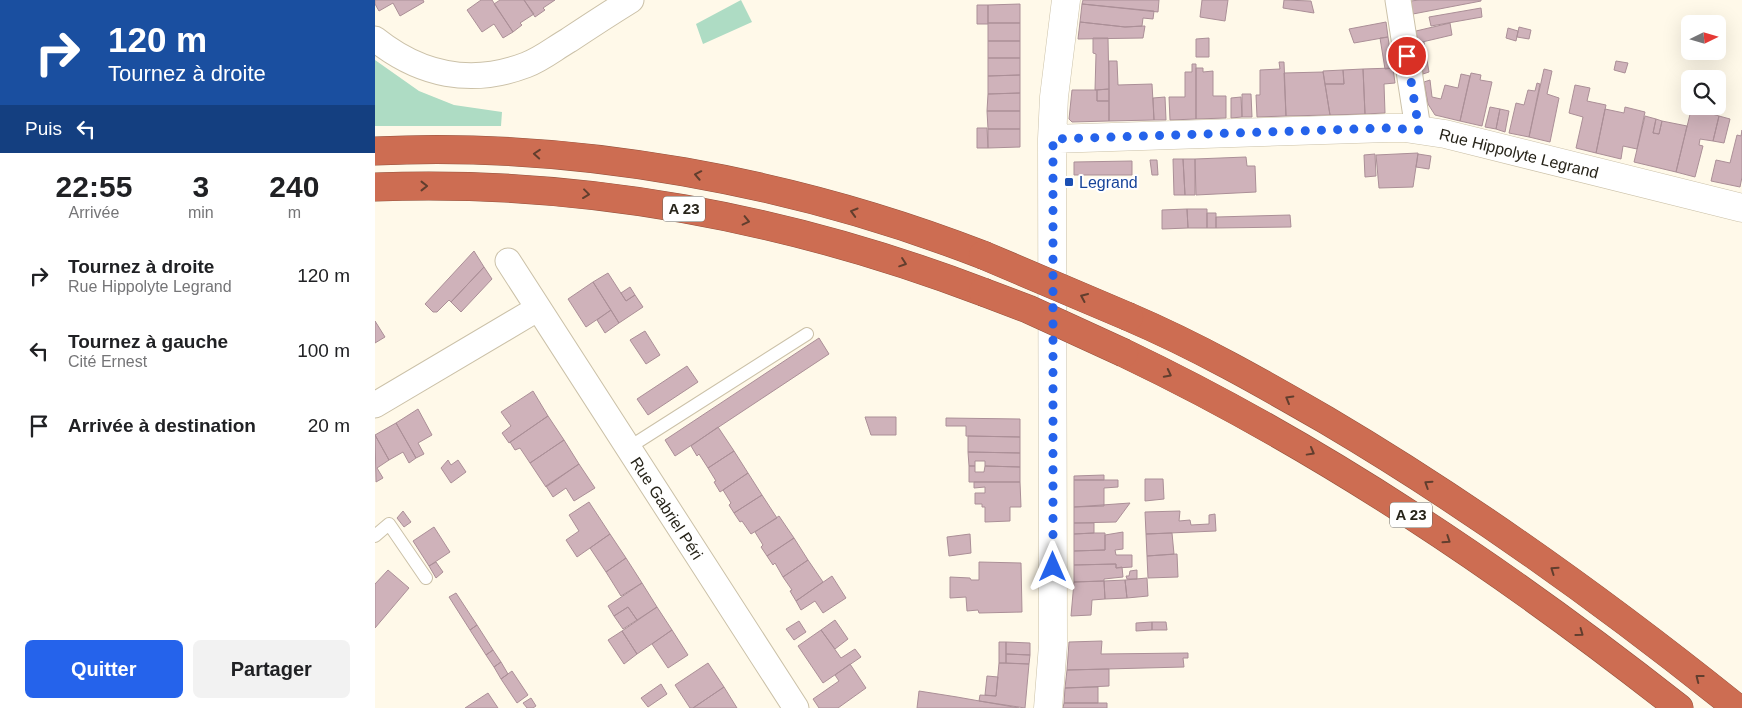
<!DOCTYPE html>
<html lang="fr">
<head>
<meta charset="utf-8">
<style>
	:root { --surface:#fff; --page:#f2f2f2; --text:#202124; --muted:#757577; --accent:#2563eb }
	body { margin:0; font-family:Helvetica,sans-serif; background:var(--page); color:var(--text); height:100vh; display:flex; flex-direction:column; font-size:19px; white-space:nowrap }
	* { box-sizing:border-box; margin:0 }
	p { font-size:16px; color:var(--muted) }
	.icon { flex:none; width:28px; height:28px; fill:none; stroke:currentColor; stroke-width:2; stroke-linecap:round; stroke-linejoin:round }
	.map { position:relative; flex:1; overflow:hidden }
	.panel { display:flex; flex-direction:column; background:var(--surface); width:375px }
	.panel>* { flex:none }
	.top-card { background:#1a4fa0; color:#fff; overflow:hidden }
	.needle { width:32px; rotate:85deg }
	.controls { position:absolute; left:1306px; top:15px; display:grid; gap:10px }
	.controls a { display:grid; place-items:center; width:45px; height:45px; border-radius:8px; background:var(--surface); box-shadow:0 5px 20px #0002; font-size:25px }
	.pin { position:absolute; display:grid; place-items:center; width:42px; height:42px; color:#fff; margin:-21px; border:2px solid #fff; border-radius:50%; box-shadow:0 1px 5px #0007 }
	.me { position:absolute; width:55px; margin:-28px; rotate:0deg; stroke-linejoin:round; filter:drop-shadow(0 0 4px #0008) }
	.turn { display:flex; align-items:center; gap:18px; height:105px; padding:0 25px; font-size:22px }
	.turn .icon { width:65px; height:65px; stroke-width:2.5 }
	.turn b { display:block; font-size:35px; line-height:42px }
	.then { display:flex; align-items:center; height:48px; padding:0 25px; background:#0003; gap:10px; font-size:19px }
	.eta { display:flex; justify-content:space-evenly; align-items:center; height:85px; text-align:center }
	.eta b { font-size:30px; font-weight:600; line-height:35px }
	.primary-button { display:flex; gap:10px; margin-top:auto; padding:10px 25px }
	.primary-button a { flex:1; height:58px; border-radius:8px; background:var(--accent); color:#fff; font-size:20px; font-weight:600; line-height:58px; text-align:center }
	.primary-button a+a { background:var(--page); color:var(--text) }
	ul { padding:0; list-style:none }
	li { display:flex; align-items:center; gap:15px; height:75px; padding:0 25px }
	li div { flex:1 }
	li b { display:block; font-size:19px }
	li em { font-style:normal }
	main { display:flex; flex:1; min-height:0 }
	.map>svg:first-child { display:block }
</style>
</head>
<body>
<main>
<section class="panel">
<div class="top-card">
<div class="turn"><svg class="icon" aria-label="right" viewBox="0 0 24 24"><path d="M7 20v-9h11M14 6l5 5-5 5"/></svg><div><b>120 m</b>Tournez à droite</div></div>
<div class="then">Puis<svg class="icon" aria-label="left" viewBox="0 0 24 24"><path d="M17 20v-9H6M10 6l-5 5 5 5"/></svg></div>
</div>
<div class="eta">
<div><b>22:55</b><p>Arrivée</p></div>
<div><b>3</b><p>min</p></div>
<div><b>240</b><p>m</p></div>
</div>
<ul>
<li><svg class="icon" aria-label="right" viewBox="0 0 24 24"><path d="M7 20v-9h11M14 6l5 5-5 5"/></svg><div><b>Tournez à droite</b><p>Rue Hippolyte Legrand</p></div><em>120 m</em></li>
<li><svg class="icon" aria-label="left" viewBox="0 0 24 24"><path d="M17 20v-9H6M10 6l-5 5 5 5"/></svg><div><b>Tournez à gauche</b><p>Cité Ernest</p></div><em>100 m</em></li>
<li><svg class="icon" aria-label="arrive" viewBox="0 0 24 24"><path d="M6 21V4h12l-3 4 3 4H6"/></svg><div><b>Arrivée à destination</b></div><em>20 m</em></li>
</ul>
<div class="primary-button"><a>Quitter</a><a>Partager</a></div>
</section>
<div class="map">
<svg width="1367" height="708" viewBox="0 0 1367 708">
	<rect width="100%" height="100%" fill="#fff9e9"/>
	<path fill="#aedcc4" d="M 366,0 L 377,22 L 328,44 L 321,24 Z
		M 0,60 L 44,91 L 79,105 L 127,112 L 126,126 L 0,126 Z"/>
	<path fill="#cfb2ba" stroke="#ab8f97" d="M 0,0 L 48,0 L 49,2 L 25,16 L 18,3 L 4,11 L 0,4 Z
		M 106,0 L 117,0 L 138,32 L 128,38 L 119,24 L 107,32 L 92,10 Z
		M 125,0 L 149,0 L 159,14 L 145,23 L 147,25 L 138,32 L 119,4 Z
		M 149,0 L 180,0 L 168,8 L 170,10 L 160,17 Z
		M 708,0 L 784,0 L 783,12 L 707,4 Z
		M 827,0 L 853,0 L 850,21 L 825,17 Z
		M 909,0 L 936,1 L 939,13 L 908,8 Z
		M 1044,0 L 1106,0 L 1106,1 L 1038,14 L 1036,1 Z
		M 645,4 L 645,23 L 613,23 L 613,5 Z
		M 707,4 L 779,11 L 778,19 L 768,18 L 767,26 L 750,27 L 705,22 Z
		M 602,5 L 613,5 L 613,24 L 602,24 Z
		M 1106,8 L 1107,17 L 1056,26 L 1054,17 Z
		M 705,22 L 750,27 L 770,26 L 768,38 L 703,39 Z
		M 1011,22 L 1013,37 L 979,43 L 974,29 Z
		M 613,23 L 645,23 L 645,41 L 613,41 Z
		M 1075,23 L 1077,35 L 1043,43 L 1041,31 Z
		M 1144,27 L 1156,30 L 1154,39 L 1142,37 Z
		M 1133,28 L 1143,31 L 1141,41 L 1131,38 Z
		M 1013,37 L 1015,51 L 1018,68 L 1010,69 L 1005,38 Z
		M 718,38 L 733,38 L 734,89 L 720,90 L 721,54 L 718,53 Z
		M 834,38 L 834,57 L 821,57 L 821,39 Z
		M 613,41 L 645,41 L 645,58 L 613,58 Z
		M 1049,42 L 1054,72 L 1048,74 L 1043,43 Z
		M 613,58 L 645,58 L 645,75 L 613,76 Z
		M 734,61 L 742,61 L 743,85 L 777,84 L 779,120 L 734,121 Z
		M 1241,61 L 1253,63 L 1250,73 L 1239,70 Z
		M 904,62 L 909,62 L 911,116 L 882,117 L 881,95 L 885,95 L 885,70 L 905,69 Z
		M 817,64 L 821,64 L 821,119 L 795,120 L 794,97 L 810,97 L 810,72 L 817,72 Z
		M 821,68 L 828,68 L 828,72 L 838,71 L 838,96 L 851,96 L 851,118 L 821,119 Z
		M 1018,68 L 1020,83 L 1009,84 L 1010,113 L 990,114 L 988,69 Z
		M 988,69 L 990,114 L 955,115 L 950,84 L 969,84 L 968,70 Z
		M 1169,69 L 1177,71 L 1172,94 L 1184,98 L 1175,142 L 1154,137 Z
		M 968,70 L 969,84 L 950,84 L 948,71 Z
		M 948,72 L 955,115 L 911,116 L 909,73 Z
		M 1096,73 L 1106,75 L 1105,80 L 1117,82 L 1107,126 L 1085,121 Z
		M 1086,74 L 1095,76 L 1085,121 L 1060,115 L 1053,104 L 1049,82 L 1055,80 L 1057,97 L 1066,99 L 1070,85 L 1083,88 Z
		M 645,75 L 645,93 L 613,94 L 613,76 Z
		M 1162,83 L 1165,84 L 1154,137 L 1134,133 L 1141,103 L 1149,105 L 1153,90 L 1160,91 Z
		M 1200,85 L 1215,88 L 1212,101 L 1231,105 L 1221,153 L 1201,148 L 1208,117 L 1194,113 Z
		M 734,89 L 734,101 L 722,101 L 722,90 Z
		M 697,90 L 722,90 L 722,101 L 734,101 L 734,121 L 697,122 L 694,119 Z
		M 645,93 L 645,111 L 612,111 L 613,94 Z
		M 867,94 L 876,94 L 877,117 L 867,117 Z
		M 790,97 L 791,120 L 779,120 L 778,98 Z
		M 866,97 L 867,117 L 856,118 L 856,98 Z
		M 1317,106 L 1338,111 L 1337,114 L 1344,116 L 1338,141 L 1325,139 L 1324,145 L 1328,146 L 1320,177 L 1301,172 Z
		M 1115,107 L 1125,109 L 1121,129 L 1110,127 Z
		M 1250,107 L 1270,112 L 1262,149 L 1248,146 L 1246,159 L 1221,153 L 1230,109 L 1249,113 Z
		M 1125,109 L 1134,111 L 1130,132 L 1121,129 Z
		M 612,111 L 645,111 L 645,129 L 613,129 Z
		M 1270,116 L 1281,119 L 1278,133 L 1284,134 L 1287,121 L 1312,126 L 1301,172 L 1259,162 Z
		M 1344,116 L 1355,119 L 1349,143 L 1338,141 Z
		M 1281,119 L 1287,121 L 1284,134 L 1278,133 Z
		M 602,128 L 612,128 L 613,148 L 602,148 Z
		M 613,129 L 645,129 L 645,147 L 613,148 Z
		M 1367,130 L 1367,177 L 1365,187 L 1336,181 L 1341,160 L 1355,163 L 1362,135 L 1366,136 Z
		M 1043,153 L 1038,187 L 1004,188 L 1001,155 Z
		M 1000,154 L 1001,176 L 990,177 L 989,155 Z
		M 1043,154 L 1056,156 L 1054,169 L 1041,167 Z
		M 871,157 L 872,166 L 880,166 L 881,192 L 821,195 L 820,159 Z
		M 798,159 L 808,159 L 810,195 L 799,195 Z
		M 808,159 L 820,159 L 820,195 L 810,195 Z
		M 775,160 L 782,160 L 783,175 L 777,175 Z
		M 757,161 L 757,175 L 699,175 L 699,162 Z
		M 812,209 L 813,228 L 787,229 L 787,210 Z
		M 812,209 L 832,209 L 832,228 L 813,228 Z
		M 832,213 L 841,213 L 841,228 L 832,228 Z
		M 915,215 L 916,227 L 841,228 L 841,217 Z
		M 99,251 L 109,267 L 76,302 L 74,300 L 62,312 L 58,312 L 50,304 Z
		M 109,267 L 117,279 L 86,312 L 76,302 Z
		M 233,273 L 251,301 L 260,295 L 268,307 L 244,323 L 218,282 Z
		M 218,282 L 236,310 L 211,327 L 193,299 Z
		M 255,287 L 260,295 L 251,301 L 246,293 Z
		M 236,310 L 244,323 L 230,333 L 222,320 Z
		M 0,321 L 10,337 L 0,343 Z
		M 270,331 L 285,355 L 271,364 L 255,340 Z
		M 444,338 L 454,354 L 300,456 L 290,440 Z
		M 312,366 L 323,382 L 273,415 L 262,399 Z
		M 158,391 L 173,416 L 134,443 L 127,433 L 136,426 L 126,412 Z
		M 43,409 L 57,435 L 43,443 L 49,454 L 41,458 L 21,423 Z
		M 173,416 L 189,440 L 155,463 L 145,448 L 140,450 L 135,442 Z
		M 490,417 L 521,417 L 521,435 L 496,435 Z
		M 571,418 L 645,419 L 645,437 L 591,436 L 591,426 L 571,426 Z
		M 21,423 L 41,458 L 34,463 L 28,452 L 14,460 L 0,435 Z
		M 343,427 L 359,451 L 333,468 L 324,454 L 322,456 L 316,446 Z
		M 0,435 L 14,460 L 2,468 L 8,478 L 1,482 Z
		M 593,436 L 645,437 L 645,453 L 593,452 Z
		M 189,440 L 204,464 L 171,487 L 155,463 Z
		M 359,451 L 373,473 L 345,492 L 339,482 L 341,481 L 333,468 Z
		M 593,452 L 645,453 L 645,467 L 610,466 L 610,461 L 600,461 L 600,466 L 594,466 Z
		M 73,460 L 76,465 L 83,460 L 91,472 L 76,483 L 66,468 Z
		M 204,464 L 220,488 L 199,501 L 191,488 L 178,497 L 171,486 Z
		M 594,466 L 600,466 L 600,472 L 609,472 L 610,466 L 645,467 L 645,482 L 594,482 Z
		M 373,473 L 387,495 L 359,513 L 354,505 L 356,503 L 348,490 Z
		M 729,475 L 729,480 L 699,480 L 699,476 Z
		M 770,479 L 788,479 L 789,499 L 770,501 Z
		M 699,480 L 743,480 L 743,487 L 729,488 L 729,506 L 699,507 Z
		M 599,482 L 645,482 L 646,507 L 635,507 L 635,521 L 610,522 L 610,507 L 607,507 L 607,504 L 600,504 L 600,493 L 610,493 L 610,487 L 599,488 Z
		M 387,495 L 402,518 L 376,534 L 367,521 L 365,522 L 359,513 Z
		M 214,502 L 235,534 L 202,557 L 191,540 L 204,531 L 194,515 Z
		M 755,503 L 741,522 L 699,523 L 699,507 Z
		M 28,511 L 36,522 L 29,527 L 22,518 Z
		M 805,511 L 804,521 L 815,520 L 816,525 L 834,524 L 834,515 L 840,514 L 841,531 L 771,534 L 770,512 Z
		M 404,516 L 419,538 L 392,556 L 386,547 L 388,545 L 380,532 Z
		M 699,523 L 719,523 L 719,533 L 699,534 Z
		M 59,527 L 75,552 L 54,566 L 38,541 Z
		M 748,532 L 748,549 L 740,550 L 741,555 L 757,555 L 757,567 L 741,568 L 741,564 L 699,565 L 699,551 L 730,550 L 730,535 Z
		M 719,533 L 730,533 L 730,550 L 699,551 L 699,534 Z
		M 797,533 L 799,554 L 772,556 L 771,534 Z
		M 235,534 L 251,558 L 231,572 L 215,548 Z
		M 595,534 L 596,553 L 574,556 L 572,537 Z
		M 419,538 L 433,560 L 408,577 L 400,563 L 398,565 L 392,556 Z
		M 802,554 L 803,577 L 773,578 L 772,556 Z
		M 251,558 L 267,583 L 246,596 L 231,572 Z
		M 433,560 L 448,582 L 421,601 L 415,591 L 417,590 L 408,577 Z
		M 61,562 L 68,572 L 61,578 L 54,566 Z
		M 604,562 L 646,563 L 647,612 L 604,613 L 603,610 L 592,611 L 591,597 L 575,598 L 575,577 L 595,578 L 596,580 L 604,580 Z
		M 741,564 L 741,568 L 747,567 L 748,577 L 729,579 L 729,581 L 699,582 L 699,565 Z
		M 13,570 L 34,588 L 0,628 L 0,584 Z
		M 762,570 L 762,579 L 752,579 L 751,576 L 754,576 L 755,571 Z
		M 457,576 L 471,598 L 448,613 L 440,601 L 426,610 L 421,601 Z
		M 772,578 L 773,596 L 752,598 L 750,580 Z
		M 750,580 L 752,598 L 730,599 L 729,581 Z
		M 729,581 L 730,599 L 717,600 L 716,615 L 696,616 L 699,582 Z
		M 267,583 L 282,607 L 262,620 L 253,607 L 239,616 L 233,606 Z
		M 81,593 L 102,625 L 95,630 L 74,597 Z
		M 253,607 L 262,620 L 248,629 L 239,616 Z
		M 282,607 L 297,630 L 262,654 L 247,631 Z
		M 460,620 L 473,639 L 460,649 L 446,630 Z
		M 424,621 L 431,632 L 419,640 L 411,629 Z
		M 777,622 L 777,630 L 761,631 L 761,623 Z
		M 777,622 L 791,622 L 792,630 L 777,630 Z
		M 102,625 L 118,650 L 111,655 L 95,630 Z
		M 297,630 L 313,655 L 293,668 L 277,644 Z
		M 446,630 L 466,658 L 480,649 L 486,657 L 448,683 L 423,646 Z
		M 247,631 L 262,654 L 249,664 L 233,640 Z
		M 727,641 L 726,654 L 813,653 L 813,658 L 808,658 L 809,667 L 692,670 L 694,642 Z
		M 624,642 L 631,642 L 631,663 L 624,663 Z
		M 631,642 L 655,643 L 655,655 L 631,654 Z
		M 118,650 L 126,662 L 119,667 L 111,655 Z
		M 631,654 L 655,655 L 654,664 L 631,663 Z
		M 126,662 L 133,674 L 126,679 L 119,667 Z
		M 333,663 L 349,687 L 318,708 L 315,708 L 300,685 Z
		M 624,663 L 654,664 L 650,708 L 604,701 L 605,695 L 621,696 Z
		M 475,664 L 491,688 L 463,708 L 444,708 L 438,699 L 464,681 L 460,675 Z
		M 734,669 L 734,686 L 690,688 L 692,670 Z
		M 137,671 L 153,695 L 142,703 L 126,679 Z
		M 612,676 L 623,677 L 621,696 L 610,695 Z
		M 286,684 L 292,694 L 273,707 L 266,698 Z
		M 349,687 L 362,708 L 318,708 Z
		M 723,687 L 723,703 L 689,703 L 690,688 Z
		M 544,691 L 582,697 L 644,708 L 542,708 Z
		M 113,693 L 123,708 L 90,708 Z
		M 156,698 L 161,706 L 158,708 L 152,708 L 148,703 Z
		M 689,703 L 732,703 L 732,708 L 688,708 Z"/>
	<g fill="none" stroke-linecap="round" stroke-linejoin="round">
		<g stroke="#cbc1a8" stroke-width="14">
			<path id="service" d="M 253,448 L 432,334
				M 0,536 L 14,524 L 51,578"/>
		</g>
		<g stroke="#cbc1a8" stroke-width="27">
			<path id="minor" d="M 1023,0 L 1043,129
				M 0,39 C 45,75 96,86 151,65 C 167,59 180,48 194,40 C 215,26 235,13 256,0
				M 133,261 L 421,708
				M 0,405 L 162,309"/>
		</g>
		<g stroke="#cbc1a8" stroke-width="29">
			<path id="tertiary" d="M 677,139 L 1013,128 L 1030,128 L 1070,134 L 1367,208
				M 673,708 L 678,645 L 677,139 L 679,97 L 691,0"/>
		</g>
		<g stroke="#93533e" stroke-width="29">
			<path id="motorway" d="M 0,151 C 202,141 420,182 608,255
				M 0,187 C 207,179 414,218 608,292
				M 754,317 C 822,346 887,383 951,420 C 1095,505 1231,603 1362,708
				M 749,353 C 948,448 1131,572 1304,708"/>
		</g>
		<use href="#service" stroke="#fff" stroke-width="12"/>
		<use href="#minor" stroke="#fff" stroke-width="25"/>
		<use href="#tertiary" stroke="#fff" stroke-width="28"/>
		<use href="#motorway" stroke="#cd6d52" stroke-width="28"/>
		<g stroke="#93533e" stroke-width="29" stroke-linecap="butt">
			<path id="motorway-bridge" d="M 608,255 L 754,317
				M 608,292 L 653,309 L 749,353"/>
		</g>
		<use href="#motorway-bridge" stroke="#cd6d52" stroke-width="28"/>
	</g>
	<defs><path id="oneway-chevron" d="M-2-3.5L2.5 0L-2 3.5" fill="none" stroke-width="1.6" stroke-linecap="round" stroke-linejoin="round" transform="scale(1.25)"/></defs>
	<g stroke="#613e2e">
		<use href="#oneway-chevron" transform="translate(162 154) rotate(-176)"/>
		<use href="#oneway-chevron" transform="translate(323 175) rotate(-169)"/>
		<use href="#oneway-chevron" transform="translate(49 186)"/>
		<use href="#oneway-chevron" transform="translate(211 194) rotate(7)"/>
		<use href="#oneway-chevron" transform="translate(479 212) rotate(-164)"/>
		<use href="#oneway-chevron" transform="translate(371 221) rotate(13)"/>
		<use href="#oneway-chevron" transform="translate(528 263) rotate(19)"/>
		<use href="#oneway-chevron" transform="translate(709 297) rotate(-156)"/>
		<use href="#oneway-chevron" transform="translate(793 374) rotate(27)"/>
		<use href="#oneway-chevron" transform="translate(914 399) rotate(-150)"/>
		<use href="#oneway-chevron" transform="translate(936 452) rotate(29)"/>
		<use href="#oneway-chevron" transform="translate(1053 484) rotate(-147)"/>
		<use href="#oneway-chevron" transform="translate(1072 540) rotate(34)"/>
		<use href="#oneway-chevron" transform="translate(1179 570) rotate(-145)"/>
		<use href="#oneway-chevron" transform="translate(1205 633) rotate(36)"/>
		<use href="#oneway-chevron" transform="translate(1324 678) rotate(-142)"/>
	</g>
	<g fill="none" stroke-linecap="round" stroke-linejoin="round">
		<path stroke="#2563eb" stroke-width="9" stroke-dasharray="0 16.2" d="M 678,567 L 678,139 L 1013,128 L 1044,130 L 1032,56"/>
	</g>
	<rect fill="#1a4fb4" stroke="#fff" stroke-width="2" x="689" y="177" width="10" height="10" rx="2.5"/>
	<g text-anchor="middle" stroke-width="4" stroke-linejoin="round" paint-order="stroke">
		<g fill="#fff" stroke="#68665f" stroke-width="1">
			<rect x="288" y="196.5" width="42" height="25" rx="4"/>
			<rect x="1015" y="502.5" width="42" height="25" rx="4"/>
		</g>
		<g font-size="15" font-weight="bold" fill="#27241a">
			<text x="309" y="214">A 23</text>
			<text x="1036" y="520">A 23</text>
		</g>
		<g font-size="16" fill="#27241a" stroke="#fff">
			<text transform="translate(1144 153) rotate(14)" y="6">Rue Hippolyte Legrand</text>
			<text transform="translate(292 508) rotate(57)" y="6">Rue Gabriel Péri</text>
		</g>
		<g font-size="16" fill="#164399" stroke="#fff" text-anchor="start">
			<text x="704" y="188">Legrand</text>
		</g>
	</g>
</svg>
<div class="controls">
<a><svg class="needle" viewBox="-14 -14 28 28"><path d="M0-13l5 13h-10z" fill="#e53935"/><path d="M0 13l5-13h-10z" fill="#757577"/></svg></a>
<a><svg class="icon" aria-label="search" viewBox="0 0 24 24"><circle cx="10" cy="10" r="6"/><path d="M15 15l6 6"/></svg></a>
</div>
<div class="pin" style="left:1032px;top:56px;background:#d93025"><svg class="icon" aria-label="arrive" viewBox="0 0 24 24"><path d="M6 21V4h12l-3 4 3 4H6"/></svg></div>
<svg class="me" style="left:678px;top:567px" viewBox="-20 -20 40 40"><path d="M0-17L14 15 0 8-14 15z" fill="#2563eb" stroke="#fff" stroke-width="4"/></svg>
</div>
</main>
</body>
</html>
